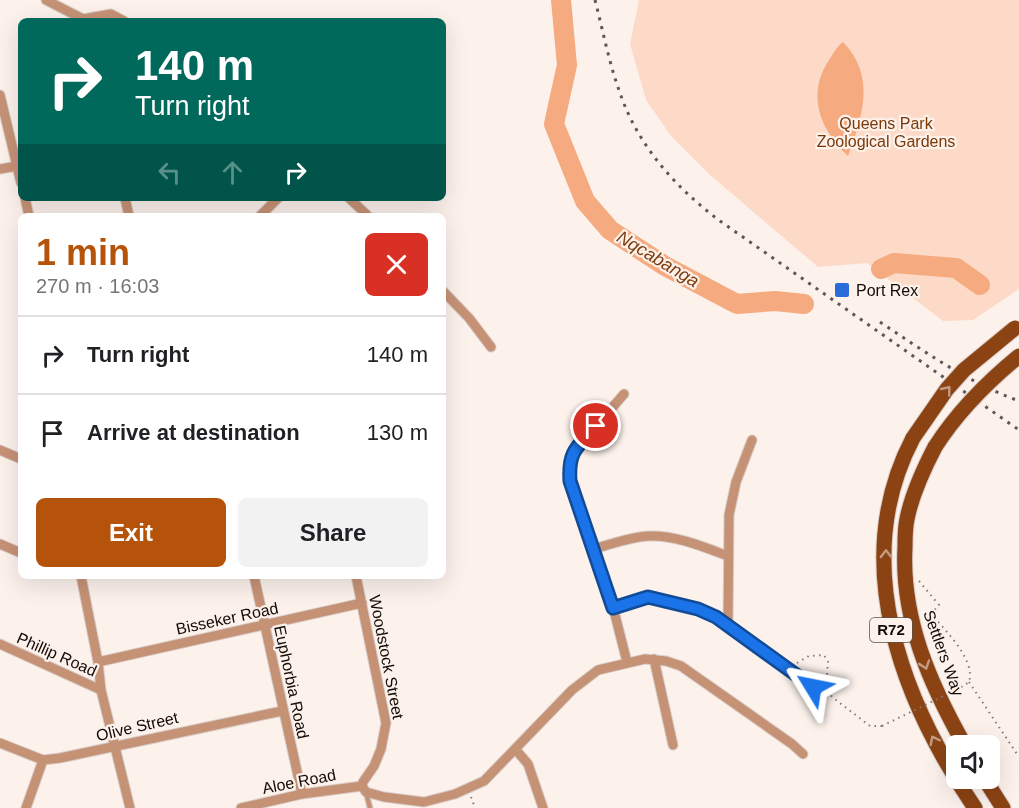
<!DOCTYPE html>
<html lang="en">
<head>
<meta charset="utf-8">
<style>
	:root { --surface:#fff; --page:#f2f2f2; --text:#202124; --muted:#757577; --line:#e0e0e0; --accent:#b45309 }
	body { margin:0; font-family:Arial,sans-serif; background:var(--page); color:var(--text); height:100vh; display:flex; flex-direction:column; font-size:22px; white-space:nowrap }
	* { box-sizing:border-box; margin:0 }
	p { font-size:20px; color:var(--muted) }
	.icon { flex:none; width:33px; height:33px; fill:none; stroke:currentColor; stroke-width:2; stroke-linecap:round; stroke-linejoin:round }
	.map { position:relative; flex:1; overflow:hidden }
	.sheet { position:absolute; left:18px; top:213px; width:428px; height:366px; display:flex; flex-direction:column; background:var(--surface); border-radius:9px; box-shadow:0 6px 24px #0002 }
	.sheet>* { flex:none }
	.guide { position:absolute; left:18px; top:18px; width:428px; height:183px; border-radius:9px; box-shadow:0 6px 24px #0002; background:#00695c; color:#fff; overflow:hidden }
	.controls { position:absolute; left:946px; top:735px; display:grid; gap:12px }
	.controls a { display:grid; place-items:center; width:54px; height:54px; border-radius:9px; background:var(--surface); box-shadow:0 6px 24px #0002; font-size:30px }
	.pin { position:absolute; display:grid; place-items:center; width:51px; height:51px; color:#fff; margin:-26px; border:3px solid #fff; border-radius:50%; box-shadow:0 2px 6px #0007 }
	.me { position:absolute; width:66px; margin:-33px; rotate:305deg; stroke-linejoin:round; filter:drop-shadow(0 0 4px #0008) }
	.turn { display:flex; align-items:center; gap:21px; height:126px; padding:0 18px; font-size:27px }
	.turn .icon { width:78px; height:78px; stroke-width:2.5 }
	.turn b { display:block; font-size:42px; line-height:51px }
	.lanes { display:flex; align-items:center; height:57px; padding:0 18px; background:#0003; justify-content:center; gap:30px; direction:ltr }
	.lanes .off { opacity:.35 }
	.round { display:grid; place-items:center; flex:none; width:63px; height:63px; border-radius:9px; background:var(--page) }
	.summary { display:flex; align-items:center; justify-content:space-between; height:102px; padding:0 18px }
	h1 { font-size:36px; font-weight:600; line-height:45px; color:var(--accent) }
	.cta { display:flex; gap:12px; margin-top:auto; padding:12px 18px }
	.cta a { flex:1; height:69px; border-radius:9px; background:var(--accent); color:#fff; font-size:24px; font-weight:600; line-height:69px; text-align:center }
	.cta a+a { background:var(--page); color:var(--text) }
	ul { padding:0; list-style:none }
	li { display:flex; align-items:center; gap:18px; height:78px; padding:0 18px; border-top:2px solid var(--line) }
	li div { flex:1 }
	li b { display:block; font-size:22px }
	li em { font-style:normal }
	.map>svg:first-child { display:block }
</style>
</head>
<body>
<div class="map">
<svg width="1019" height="808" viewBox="0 0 1019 808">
	<rect width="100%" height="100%" fill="#fcf1eb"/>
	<path fill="#fddac7" d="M 639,0 L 1019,0 L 1019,289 L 973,320 L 943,321 L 867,263 L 818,267 L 710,175 L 671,136 L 646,100 L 630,44 Z"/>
	<path fill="#f6aa80" d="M 843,42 C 876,76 863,116 848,156 C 820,130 806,94 829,60 C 833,54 837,46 843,42 Z"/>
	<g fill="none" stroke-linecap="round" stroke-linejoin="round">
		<path stroke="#f6aa80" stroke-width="20" d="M 561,0 L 567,65 L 554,124 L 585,201 L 610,230 L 665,266 L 737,304 L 775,301 L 804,304
			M 881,269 L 894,263 L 956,268 L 980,285"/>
		<g stroke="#d7ccc7" stroke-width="7">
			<path id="lane" d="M 366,792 L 370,808"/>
		</g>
		<g stroke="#d7ccc7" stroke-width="11">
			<path id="street" d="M 46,0 L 83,19
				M 83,19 L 111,14 L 124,21
				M 0,95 L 21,183
				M 0,169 L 17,166
				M 25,198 L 29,216
				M 125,198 L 129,216
				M 349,198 L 368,216
				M 260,216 L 278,198
				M 442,290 L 469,318 L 491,347
				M 624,394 L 571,455 L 569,467 L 570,481 L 613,607 L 627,662
				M 0,450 L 21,459
				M 0,544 L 21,553
				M 593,549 C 612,544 630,537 649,536 C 676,535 704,547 728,556
				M 81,576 L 98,662 L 101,690 L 130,808
				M 254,576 L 302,794
				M 356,576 L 386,723 L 381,749 L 374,766 L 363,782 L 362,786 L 366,792 L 384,797 L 424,802 L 455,794 L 484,781 L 572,690 L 598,670 L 645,659 L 666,661 L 681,666 L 792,744 L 803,754
				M 613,607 L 648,597 L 698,609 L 716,617 L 813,687
				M 728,626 L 729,515 L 736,482 L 752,440
				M 0,644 L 101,690
				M 654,659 L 673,745
				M 98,662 L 362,603
				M 0,743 L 43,760 L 60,758 L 282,711
				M 516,750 L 528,764 L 543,808
				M 26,808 L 43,760
				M 241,808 L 302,794 L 362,786"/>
		</g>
		<g stroke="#d7ccc7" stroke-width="17">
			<path id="primary" d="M 913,438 C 848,562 902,701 975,808
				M 935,447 C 923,470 912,494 907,519 C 905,528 905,538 905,547 C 901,619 930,684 965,746
				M 984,778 L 1003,808"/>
		</g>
		<path stroke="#847b76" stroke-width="2" stroke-dasharray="1.5 4.5" stroke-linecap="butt" d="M 919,581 L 939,605 L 931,614 C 945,630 976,660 969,682 L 960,688
			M 797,663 L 809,656 L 824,655 L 828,662 L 826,687 L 832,697 L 870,726 L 882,726
			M 969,682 L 1019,757
			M 471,797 L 475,808"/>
		<use href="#lane" stroke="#c69276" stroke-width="4.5"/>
		<use href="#street" stroke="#c69276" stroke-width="9"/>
		<use href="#primary" stroke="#8b4314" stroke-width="15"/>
		<path stroke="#605753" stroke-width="3" stroke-dasharray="3 6" stroke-linecap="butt" d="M 595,0 C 603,31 609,63 620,93 C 638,146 676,188 720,221 L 1019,430
			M 880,322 C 925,352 969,383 1019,401"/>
		<g stroke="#d7ccc7" stroke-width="17" stroke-linecap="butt">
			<path id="primary-bridge" d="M 913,438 L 947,389 L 964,370 L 1015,328
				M 935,447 C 958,411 986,383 1019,356"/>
		</g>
		<path stroke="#847b76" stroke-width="2" stroke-dasharray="1.5 4.5" stroke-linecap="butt" d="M 882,726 L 960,688"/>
		<use href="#primary-bridge" stroke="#8b4314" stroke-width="15"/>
	</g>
	<defs><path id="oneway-chevron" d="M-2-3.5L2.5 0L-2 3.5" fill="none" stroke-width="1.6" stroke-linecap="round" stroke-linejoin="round" transform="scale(1.5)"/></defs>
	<g stroke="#c49a80">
		<use href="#oneway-chevron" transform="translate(947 390) rotate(-51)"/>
		<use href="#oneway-chevron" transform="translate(886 554) rotate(-90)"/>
		<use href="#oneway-chevron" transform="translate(925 665) rotate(71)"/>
		<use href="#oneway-chevron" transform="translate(934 740) rotate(-117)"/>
	</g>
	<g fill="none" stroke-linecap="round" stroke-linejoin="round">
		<g stroke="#114b97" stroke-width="15">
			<path id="route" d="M 596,426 C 577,447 568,451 570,481 L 613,608 L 648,597 L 698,609 L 716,617 L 813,687"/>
		</g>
		<use href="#route" stroke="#1a73e8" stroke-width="10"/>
	</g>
	<rect fill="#276cd8" stroke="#fcf1eb" stroke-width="2" x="834" y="282" width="16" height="16" rx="3"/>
	<g text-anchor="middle" stroke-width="4.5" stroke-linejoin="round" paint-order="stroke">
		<rect fill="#fcf1eb" stroke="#59504b" stroke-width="1.5" x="870" y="618" width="42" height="24" rx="4.5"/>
		<g font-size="15" font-weight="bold" fill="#130b07">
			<text x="891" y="635">R72</text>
		</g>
		<g font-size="16" fill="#7b3806" stroke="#fcf1eb">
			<text x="886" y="129">Queens Park<tspan x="886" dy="18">Zoological Gardens</tspan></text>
		</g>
		<g font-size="16" fill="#130b07" stroke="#fcf1eb" text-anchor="start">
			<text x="856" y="296">Port Rex</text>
		</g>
		<g font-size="16" fill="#130b07" stroke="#fcf1eb">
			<text transform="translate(227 618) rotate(-12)" y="6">Bisseker Road</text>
			<text transform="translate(944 653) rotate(70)" y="6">Settlers Way</text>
			<text transform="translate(57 654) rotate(24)" y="6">Phillip Road</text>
			<text transform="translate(387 657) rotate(79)" y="6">Woodstock Street</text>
			<text transform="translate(292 682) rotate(78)" y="6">Euphorbia Road</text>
			<text transform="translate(137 726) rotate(-13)" y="6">Olive Street</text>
			<text transform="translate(299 781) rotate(-11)" y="6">Aloe Road</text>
		</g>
		<g font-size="18" font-style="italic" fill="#803d0e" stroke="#fcf1eb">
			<text transform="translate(658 259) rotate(31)" y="6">Nqcabanga</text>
		</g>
	</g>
</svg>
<div class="controls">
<a><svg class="icon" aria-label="sound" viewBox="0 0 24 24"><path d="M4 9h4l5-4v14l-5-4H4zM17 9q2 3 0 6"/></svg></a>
</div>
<div class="pin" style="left:596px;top:426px;background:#d93025"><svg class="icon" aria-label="arrive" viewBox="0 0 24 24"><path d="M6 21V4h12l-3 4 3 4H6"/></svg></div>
<svg class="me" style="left:813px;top:687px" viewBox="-20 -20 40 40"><path d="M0-17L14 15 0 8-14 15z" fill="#1a73e8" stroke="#fff" stroke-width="4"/></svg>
<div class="guide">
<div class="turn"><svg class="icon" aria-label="right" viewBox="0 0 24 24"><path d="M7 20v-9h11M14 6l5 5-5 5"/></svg><div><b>140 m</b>Turn right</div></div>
<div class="lanes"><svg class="icon off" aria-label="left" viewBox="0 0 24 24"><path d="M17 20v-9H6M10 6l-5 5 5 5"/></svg><svg class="icon off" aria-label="ahead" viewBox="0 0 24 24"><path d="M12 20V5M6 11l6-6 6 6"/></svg><svg class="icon" aria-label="right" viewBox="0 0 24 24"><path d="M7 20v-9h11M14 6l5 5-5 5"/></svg></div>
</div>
<section class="sheet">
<div class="summary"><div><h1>1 min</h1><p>270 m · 16:03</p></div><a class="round" style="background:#d93025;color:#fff"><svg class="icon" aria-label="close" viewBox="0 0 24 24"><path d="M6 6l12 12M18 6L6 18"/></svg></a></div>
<ul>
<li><svg class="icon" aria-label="right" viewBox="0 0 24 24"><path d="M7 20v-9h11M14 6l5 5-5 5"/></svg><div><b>Turn right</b></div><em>140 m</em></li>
<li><svg class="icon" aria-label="arrive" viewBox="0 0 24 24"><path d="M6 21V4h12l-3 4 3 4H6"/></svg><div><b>Arrive at destination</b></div><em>130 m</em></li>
</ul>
<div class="cta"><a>Exit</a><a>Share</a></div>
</section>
</div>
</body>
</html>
